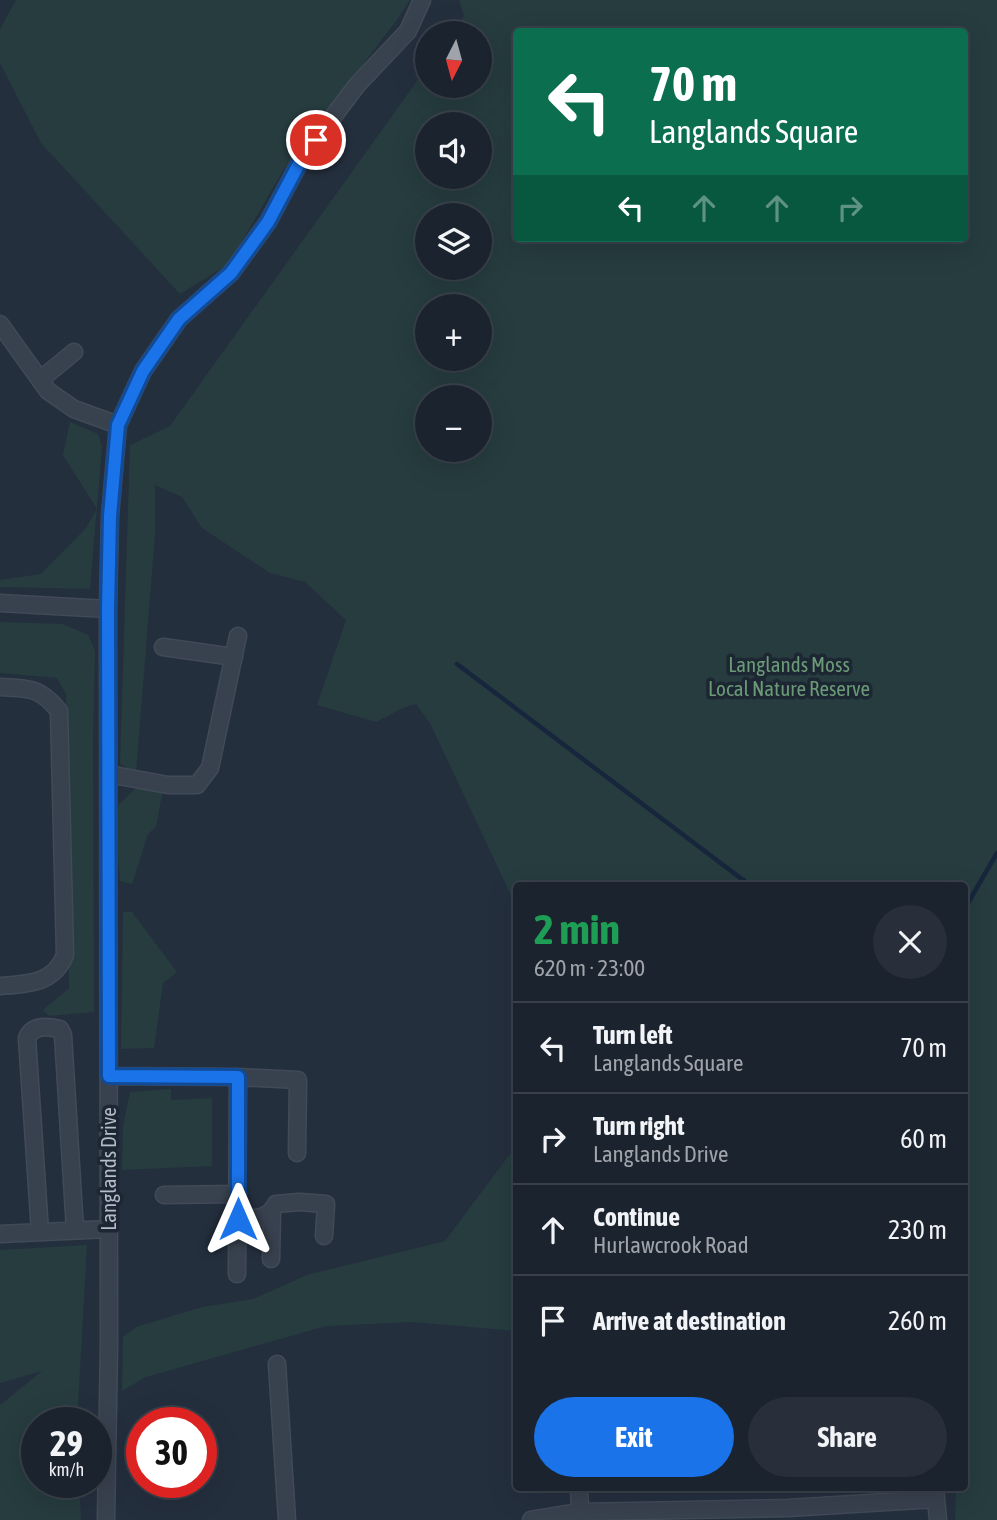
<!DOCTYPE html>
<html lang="en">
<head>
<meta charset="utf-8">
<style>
	:root { --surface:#1b232e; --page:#282f3a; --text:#f1f3f6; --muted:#a0a4aa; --line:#39404a; --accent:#1a73e8 }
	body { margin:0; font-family:"Asap Condensed",sans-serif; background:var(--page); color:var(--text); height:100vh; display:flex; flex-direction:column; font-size:26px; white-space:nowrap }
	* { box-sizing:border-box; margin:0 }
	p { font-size:23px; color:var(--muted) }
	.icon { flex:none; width:38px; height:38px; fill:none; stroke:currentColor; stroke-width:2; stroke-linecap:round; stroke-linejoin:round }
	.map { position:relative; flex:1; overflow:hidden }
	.drawer { position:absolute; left:513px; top:882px; width:455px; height:609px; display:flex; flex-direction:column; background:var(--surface); border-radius:7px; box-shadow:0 7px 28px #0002,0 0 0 2px var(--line) }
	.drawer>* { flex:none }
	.top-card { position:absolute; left:513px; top:28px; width:455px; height:214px; border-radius:7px; box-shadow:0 7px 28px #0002,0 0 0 2px var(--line); background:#0b6e4f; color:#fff; overflow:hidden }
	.needle { width:46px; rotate:186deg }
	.fabs { position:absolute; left:415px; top:21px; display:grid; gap:14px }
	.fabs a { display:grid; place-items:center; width:77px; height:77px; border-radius:50%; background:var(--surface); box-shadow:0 7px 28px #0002,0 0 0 2px var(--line); font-size:35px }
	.speed { position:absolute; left:21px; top:1407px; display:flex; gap:14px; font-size:35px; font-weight:700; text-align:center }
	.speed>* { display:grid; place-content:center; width:91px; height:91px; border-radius:50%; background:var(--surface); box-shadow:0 7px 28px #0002,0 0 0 2px var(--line); line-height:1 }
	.speed small { font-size:18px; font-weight:400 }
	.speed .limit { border:10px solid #d22; background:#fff; color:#111 }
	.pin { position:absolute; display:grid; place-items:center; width:60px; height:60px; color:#fff; margin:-30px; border:4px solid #fff; border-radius:50%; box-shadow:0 2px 7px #0007 }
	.me { position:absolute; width:77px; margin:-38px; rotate:0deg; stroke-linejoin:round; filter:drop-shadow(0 0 5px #0008) }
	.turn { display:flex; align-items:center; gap:24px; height:147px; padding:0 21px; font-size:32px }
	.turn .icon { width:91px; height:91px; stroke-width:2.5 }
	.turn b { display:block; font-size:49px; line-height:60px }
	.lanes { display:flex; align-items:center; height:66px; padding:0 21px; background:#0003; justify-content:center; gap:35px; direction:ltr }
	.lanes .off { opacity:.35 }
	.round { display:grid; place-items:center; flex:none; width:74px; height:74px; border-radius:37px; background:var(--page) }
	.headline { display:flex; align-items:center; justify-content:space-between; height:119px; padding:0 21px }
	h1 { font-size:42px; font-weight:700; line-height:52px; color:#1e9e55 }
	.action { display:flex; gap:14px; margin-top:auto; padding:14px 21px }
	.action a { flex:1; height:80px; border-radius:42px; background:var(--accent); color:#fff; font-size:28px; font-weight:700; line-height:80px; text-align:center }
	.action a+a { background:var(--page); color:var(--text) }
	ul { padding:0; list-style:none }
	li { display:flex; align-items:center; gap:21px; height:91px; padding:0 21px; border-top:2px solid var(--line) }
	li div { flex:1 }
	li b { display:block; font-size:26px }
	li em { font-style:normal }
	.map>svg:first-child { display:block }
</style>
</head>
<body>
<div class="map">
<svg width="997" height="1520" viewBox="0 0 997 1520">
	<rect width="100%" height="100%" fill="#242f3e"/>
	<path fill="#263c3f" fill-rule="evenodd" d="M 16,0 L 410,0 L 396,21 L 284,169 L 229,264 L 180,294 L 41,143 L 0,63 L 0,29 Z
		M 459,0 L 997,0 L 997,1520 L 955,1520 L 956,1488 L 964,1488 L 964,886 L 516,886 L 516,906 L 430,723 L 416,704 L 405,707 L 376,722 L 317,705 L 346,620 L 305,582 L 270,573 L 202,528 L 182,497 L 155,485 L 155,534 L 136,773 L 120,764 L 130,445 L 170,426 L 427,67 L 427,86 L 480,86 L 480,33 L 451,33 L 464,16 ZM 516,32 L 964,32 L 964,238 L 516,238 ZM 427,124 L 480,124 L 480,177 L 427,177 ZM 427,215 L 480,215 L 480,268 L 427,268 ZM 427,306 L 480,306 L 480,359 L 427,359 ZM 427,397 L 480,397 L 480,450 L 427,450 Z
		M 70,422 L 98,434 L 102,447 L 90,589 L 0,587 L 0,580 L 41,574 L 86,528 L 97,509 L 63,455 Z
		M 0,622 L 63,624 L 88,635 L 95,651 L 93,738 L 94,1012 L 49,1016 L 43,1010 L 69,988 L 66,694 L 57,678 L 0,673 Z
		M 135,789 L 163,789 L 156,827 L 148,834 L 132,884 L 120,881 L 115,819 L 119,804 Z
		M 123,912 L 132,912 L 177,972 L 163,983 L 154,1048 L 121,1049 Z
		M 171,1089 L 171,1100 L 212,1098 L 212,1166 L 122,1170 L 123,1126 L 130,1092 Z
		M 516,1146 L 516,1331 L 413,1322 L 326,1326 L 146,1377 L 122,1391 L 123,1337 L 136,1327 L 202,1307 L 253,1299 L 307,1275 L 445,1241 Z
		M 87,1245 L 77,1423 L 37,1423 L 37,1482 L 79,1482 L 81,1520 L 0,1520 L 0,1405 L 42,1371 L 0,1383 L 0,1250 Z"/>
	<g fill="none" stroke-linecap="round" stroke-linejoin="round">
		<path stroke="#17263c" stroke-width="4.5" d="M 457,664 L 751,886
			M 738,886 L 744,880
			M 964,910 L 997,853"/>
		<g stroke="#414a57" stroke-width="19">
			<path id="minor" d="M 0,324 L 48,391 L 74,409 L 118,425
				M 40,380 L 74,352
				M 0,603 L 108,609
				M 163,647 L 234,657
				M 0,687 C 28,688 40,687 59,711 L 65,955 C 54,984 27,984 0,986
				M 108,774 L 168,785 L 197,785 L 210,768 L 238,636
				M 109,1076 L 238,1077 L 298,1080 L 297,1153
				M 164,1195 L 238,1194
				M 238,1219 C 254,1218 268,1220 276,1204 L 299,1202 L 326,1204 L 324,1236
				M 40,1232 L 27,1038 C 32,1025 47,1026 60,1029 L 63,1035 L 75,1230
				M 0,1234 L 109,1229
				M 271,1259 L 272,1212
				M 237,1274 L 238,1077
				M 277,1364 L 287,1520
				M 579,1488 L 580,1512
				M 935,1488 L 938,1520
				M 106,1520 L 109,1345 L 108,609 L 110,516 L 118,425 L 143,371 L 179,319 L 231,273 L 268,222 L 302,158 L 357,85 L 408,31 L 422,0
				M 531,1520 L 580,1512 L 788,1508 L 936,1499"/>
		</g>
		<use href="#minor" stroke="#38414e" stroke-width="16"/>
	</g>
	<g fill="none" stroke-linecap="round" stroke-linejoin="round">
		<g stroke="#114b97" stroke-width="18">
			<path id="route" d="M 238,1219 L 238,1077 L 109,1076 L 108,609 L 110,516 L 118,425 L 143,371 L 179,319 L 231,273 L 268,222 L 302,158 L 316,140"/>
		</g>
		<use href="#route" stroke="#1a73e8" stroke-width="12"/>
	</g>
	<g text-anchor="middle" stroke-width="7" stroke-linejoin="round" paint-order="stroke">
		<g font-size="21" fill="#6b9a76" stroke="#1d2633">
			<text x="789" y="672">Langlands Moss<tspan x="789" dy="24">Local Nature Reserve</tspan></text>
		</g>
		<g font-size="21" fill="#b4bcc9" stroke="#1d2633">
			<text transform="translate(109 1169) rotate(-90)" y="7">Langlands Drive</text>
		</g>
	</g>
</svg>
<div class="fabs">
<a><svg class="needle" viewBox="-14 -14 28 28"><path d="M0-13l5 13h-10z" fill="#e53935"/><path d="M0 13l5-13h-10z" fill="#a0a4aa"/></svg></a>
<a><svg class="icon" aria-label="sound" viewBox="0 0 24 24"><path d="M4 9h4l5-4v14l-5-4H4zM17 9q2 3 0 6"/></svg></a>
<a><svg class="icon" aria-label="layers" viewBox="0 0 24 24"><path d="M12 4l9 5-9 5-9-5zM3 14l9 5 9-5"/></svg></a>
<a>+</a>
<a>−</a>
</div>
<div class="speed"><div>29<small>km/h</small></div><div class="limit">30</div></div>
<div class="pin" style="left:316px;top:140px;background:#d93025"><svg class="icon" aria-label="arrive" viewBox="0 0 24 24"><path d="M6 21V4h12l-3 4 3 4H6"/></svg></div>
<svg class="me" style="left:238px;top:1219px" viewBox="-20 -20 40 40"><path d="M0-17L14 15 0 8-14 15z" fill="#1a73e8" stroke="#fff" stroke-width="4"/></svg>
<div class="top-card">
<div class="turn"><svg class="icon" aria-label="left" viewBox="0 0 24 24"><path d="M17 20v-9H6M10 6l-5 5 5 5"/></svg><div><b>70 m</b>Langlands Square</div></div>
<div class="lanes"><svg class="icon" aria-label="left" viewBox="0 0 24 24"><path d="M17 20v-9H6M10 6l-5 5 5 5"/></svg><svg class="icon off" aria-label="ahead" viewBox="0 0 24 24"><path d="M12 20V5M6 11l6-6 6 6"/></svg><svg class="icon off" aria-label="ahead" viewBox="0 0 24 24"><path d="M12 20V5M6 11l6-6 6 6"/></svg><svg class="icon off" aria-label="right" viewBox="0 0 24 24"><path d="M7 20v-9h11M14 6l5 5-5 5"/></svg></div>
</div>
<section class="drawer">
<div class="headline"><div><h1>2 min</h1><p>620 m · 23:00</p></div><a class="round"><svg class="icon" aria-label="close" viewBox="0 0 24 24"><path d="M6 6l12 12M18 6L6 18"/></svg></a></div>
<ul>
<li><svg class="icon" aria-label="left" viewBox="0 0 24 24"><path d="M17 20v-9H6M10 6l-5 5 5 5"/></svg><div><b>Turn left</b><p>Langlands Square</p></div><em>70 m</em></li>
<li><svg class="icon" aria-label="right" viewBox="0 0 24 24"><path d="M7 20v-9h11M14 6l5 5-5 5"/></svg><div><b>Turn right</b><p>Langlands Drive</p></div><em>60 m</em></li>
<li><svg class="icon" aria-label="ahead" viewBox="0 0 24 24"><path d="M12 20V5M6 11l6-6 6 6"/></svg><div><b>Continue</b><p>Hurlawcrook Road</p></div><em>230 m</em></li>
<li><svg class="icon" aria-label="arrive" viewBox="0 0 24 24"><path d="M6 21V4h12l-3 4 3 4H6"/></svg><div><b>Arrive at destination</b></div><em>260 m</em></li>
</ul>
<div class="action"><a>Exit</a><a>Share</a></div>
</section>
</div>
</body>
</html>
